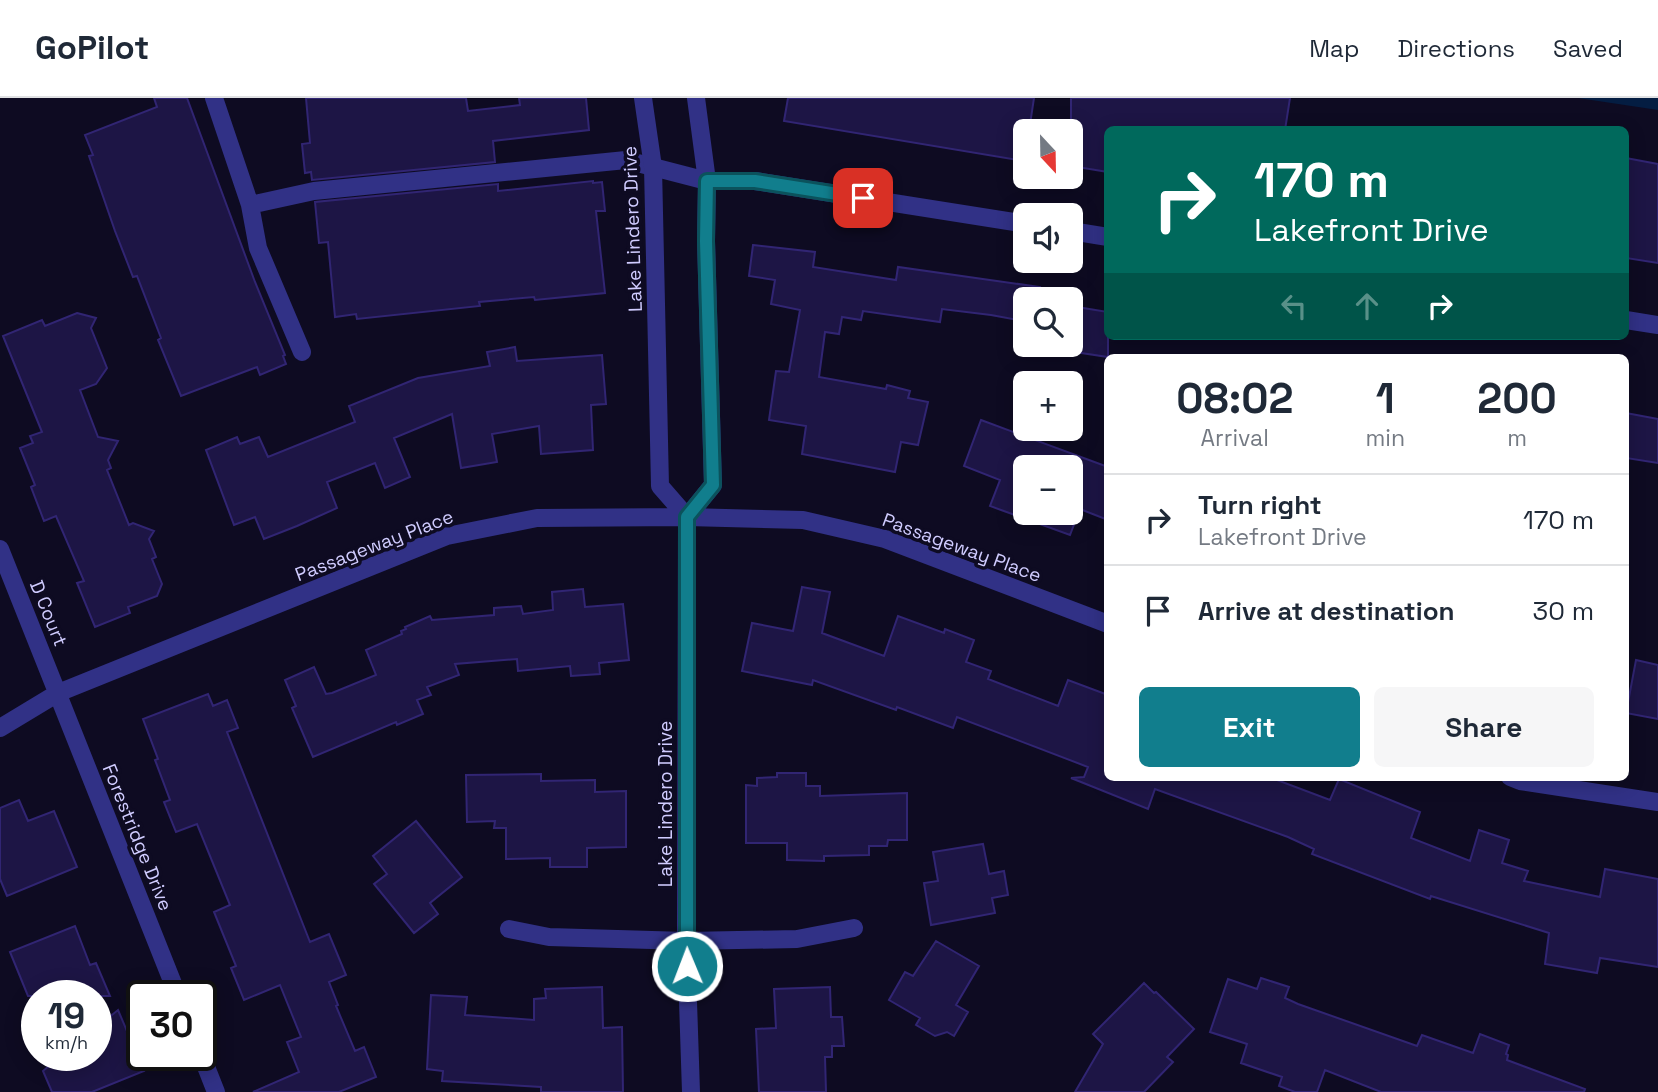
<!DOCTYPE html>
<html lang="en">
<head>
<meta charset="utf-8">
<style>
	:root { --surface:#fff; --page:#f6f6f7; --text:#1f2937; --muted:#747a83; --line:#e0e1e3; --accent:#117e8d }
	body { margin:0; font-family:"Space Grotesk",sans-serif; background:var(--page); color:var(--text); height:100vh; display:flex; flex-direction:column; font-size:26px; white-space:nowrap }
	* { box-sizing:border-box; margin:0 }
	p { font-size:23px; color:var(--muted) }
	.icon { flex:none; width:38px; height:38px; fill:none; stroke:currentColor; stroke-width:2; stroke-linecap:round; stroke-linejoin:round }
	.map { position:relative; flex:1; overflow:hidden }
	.panel { position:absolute; left:1104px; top:256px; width:525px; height:427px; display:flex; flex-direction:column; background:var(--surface); border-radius:10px; box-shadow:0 4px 18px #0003 }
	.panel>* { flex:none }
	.guide { position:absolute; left:1104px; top:28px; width:525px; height:214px; border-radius:10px; box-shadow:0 4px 18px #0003; background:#00695c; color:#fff; overflow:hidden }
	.needle { width:46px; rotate:158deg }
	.fabs { position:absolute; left:1013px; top:21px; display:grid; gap:14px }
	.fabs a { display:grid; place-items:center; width:70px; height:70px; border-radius:10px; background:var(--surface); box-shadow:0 4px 18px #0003; font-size:35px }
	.speed { position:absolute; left:21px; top:882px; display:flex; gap:14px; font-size:35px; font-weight:700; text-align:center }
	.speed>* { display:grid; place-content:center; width:91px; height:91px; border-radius:50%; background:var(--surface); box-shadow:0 4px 18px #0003; line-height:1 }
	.speed small { font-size:18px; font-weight:400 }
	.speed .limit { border:4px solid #111; border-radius:10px; background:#fff; color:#111 }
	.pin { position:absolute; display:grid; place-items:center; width:60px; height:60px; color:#fff; margin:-30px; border-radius:14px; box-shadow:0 4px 10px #0006 }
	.me { position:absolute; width:77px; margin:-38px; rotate:359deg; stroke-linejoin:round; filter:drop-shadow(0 0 5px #0008) }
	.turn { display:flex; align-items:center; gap:24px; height:147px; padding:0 35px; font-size:32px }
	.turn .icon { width:91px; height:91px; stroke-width:2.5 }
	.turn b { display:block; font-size:49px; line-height:60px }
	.lanes { display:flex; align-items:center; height:66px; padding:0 35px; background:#0003; justify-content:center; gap:35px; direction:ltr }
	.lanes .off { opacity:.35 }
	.eta { display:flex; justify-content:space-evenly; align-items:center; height:119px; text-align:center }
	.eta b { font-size:42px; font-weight:600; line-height:49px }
	.action { display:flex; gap:14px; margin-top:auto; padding:14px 35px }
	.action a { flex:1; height:80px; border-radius:10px; background:var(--accent); color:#fff; font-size:28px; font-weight:600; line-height:80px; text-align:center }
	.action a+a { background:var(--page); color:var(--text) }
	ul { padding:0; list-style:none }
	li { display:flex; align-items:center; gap:21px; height:91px; padding:0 35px; border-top:2px solid var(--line) }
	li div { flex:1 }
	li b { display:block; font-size:26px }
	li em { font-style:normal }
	header { display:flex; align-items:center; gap:42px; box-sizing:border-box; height:98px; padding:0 35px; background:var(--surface); border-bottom:2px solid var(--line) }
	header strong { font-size:33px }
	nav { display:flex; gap:38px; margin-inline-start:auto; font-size:24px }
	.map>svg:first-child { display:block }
</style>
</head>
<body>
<header>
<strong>GoPilot</strong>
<nav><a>Map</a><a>Directions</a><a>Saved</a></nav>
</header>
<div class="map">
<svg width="1658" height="994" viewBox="0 0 1658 994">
	<rect width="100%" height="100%" fill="#0e0b22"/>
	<path fill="#041d42" d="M 1578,0 L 1658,0 L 1658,12 Z"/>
	<path fill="#1d1545" stroke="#312573" stroke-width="2" fill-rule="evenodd" d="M 154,0 L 187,0 L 255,184 L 285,257 L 283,258 L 286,266 L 260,277 L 257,269 L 181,298 L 158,242 L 161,240 L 137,178 L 133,179 L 115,133 L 89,58 L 93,57 L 85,37 L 157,9 Z
		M 306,0 L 466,0 L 468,13 L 520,7 L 519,0 L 586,0 L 589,32 L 493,43 L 495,64 L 312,82 L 311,74 L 305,75 L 302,46 L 310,45 Z
		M 788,0 L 1034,0 L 1029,33 L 1026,33 L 1024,63 L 784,23 Z
		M 1071,0 L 1290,0 L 1285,32 L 1108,32 L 1108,74 L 1071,68 Z
		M 1626,60 L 1658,66 L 1658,165 L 1626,160 Z
		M 593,83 L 593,85 L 602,84 L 605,113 L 596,113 L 605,195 L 535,202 L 534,199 L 479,204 L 480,208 L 357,221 L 356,216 L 335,219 L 328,144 L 319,145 L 315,104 L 498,86 L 498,93 Z
		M 753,147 L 815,154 L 813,169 L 896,182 L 898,169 L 1040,189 L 1038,201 L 1026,201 L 1026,247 L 1071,247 L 1071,208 L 1108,214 L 1108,259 L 1021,246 L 1024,223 L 991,217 L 942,211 L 940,224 L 863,213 L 861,222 L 842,219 L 839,236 L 825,234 L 819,279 L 886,291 L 887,287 L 910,293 L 908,300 L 928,304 L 918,347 L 901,344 L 895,374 L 802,356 L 806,328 L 769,322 L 776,273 L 789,274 L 800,212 L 771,206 L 775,182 L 749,178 Z
		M 77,215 L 96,220 L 91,230 L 107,270 L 96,286 L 80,292 L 98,339 L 118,343 L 108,362 L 111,370 L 107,372 L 129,427 L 133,425 L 154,433 L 149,441 L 156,459 L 152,461 L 162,486 L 157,498 L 128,509 L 130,515 L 95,529 L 77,485 L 84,483 L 56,418 L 44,423 L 31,389 L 35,387 L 20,350 L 33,345 L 30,338 L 42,334 L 3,238 L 42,222 L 45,228 Z
		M 515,249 L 517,263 L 602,257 L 606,306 L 591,307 L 593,352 L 541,356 L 539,328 L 492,336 L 497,364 L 461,370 L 452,316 L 394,340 L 410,379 L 385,390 L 375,365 L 327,384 L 337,410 L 297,428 L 264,441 L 255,419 L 234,427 L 206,352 L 237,339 L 240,346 L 259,339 L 268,359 L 355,324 L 349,308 L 418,280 L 490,268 L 487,254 Z
		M 1626,315 L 1658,321 L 1658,365 L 1626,360 Z
		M 981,322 L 1108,369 L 1108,422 L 1080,411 L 1070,437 L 990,408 L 1000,382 L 964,368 ZM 1026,369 L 1071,369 L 1071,415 L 1026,415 Z
		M 802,489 L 830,494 L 822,535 L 884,558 L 898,518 L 944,535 L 945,531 L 974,542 L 966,564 L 991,573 L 988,581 L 1058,608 L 1068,582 L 1108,597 L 1108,679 L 1269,679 L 1330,702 L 1339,681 L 1420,714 L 1411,740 L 1470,763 L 1479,732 L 1509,742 L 1502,765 L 1528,773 L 1524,783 L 1600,799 L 1605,771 L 1658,781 L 1658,869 L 1600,860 L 1597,875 L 1545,866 L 1549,835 L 1431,798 L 1430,801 L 1312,756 L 1314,751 L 1288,739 L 1155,691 L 1148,711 L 1071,680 L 1084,679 L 1088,669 L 957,619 L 953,630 L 897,609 L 896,612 L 813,582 L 812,587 L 742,573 L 752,525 L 793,533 Z
		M 583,491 L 585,509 L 623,506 L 629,562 L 599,565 L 600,576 L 571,578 L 570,568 L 518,573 L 517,561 L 455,566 L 459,577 L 427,589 L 431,597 L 417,602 L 423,616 L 397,627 L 396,624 L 313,659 L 292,610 L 296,608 L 285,582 L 314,569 L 326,596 L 332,595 L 376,577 L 366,552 L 402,536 L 401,533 L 406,531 L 405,529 L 430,518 L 432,522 L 494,517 L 494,510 L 521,508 L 523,516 L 553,512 L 552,494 Z
		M 1636,562 L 1658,567 L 1658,621 L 1626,615 Z
		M 208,596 L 213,608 L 227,602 L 238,630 L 227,634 L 310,844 L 329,836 L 346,877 L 329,884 L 338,907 L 336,908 L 355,953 L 364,949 L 376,979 L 339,994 L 253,994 L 299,974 L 287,944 L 301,939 L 280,887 L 244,902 L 231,870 L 236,868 L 214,814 L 230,807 L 197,726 L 176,734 L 164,704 L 170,702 L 155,662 L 158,661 L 143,621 Z
		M 777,675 L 806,675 L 806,688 L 820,688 L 820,698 L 907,695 L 907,742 L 888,742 L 887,748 L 869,748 L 869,757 L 824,758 L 824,763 L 787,762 L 787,745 L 746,745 L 746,687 L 757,688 L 757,680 L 777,679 Z
		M 541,676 L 541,683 L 595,682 L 595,694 L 626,693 L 626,749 L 587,750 L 587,769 L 550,769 L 550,760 L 506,761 L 506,730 L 494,730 L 495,723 L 467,724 L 466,677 Z
		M 19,702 L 28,723 L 54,713 L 77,769 L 7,798 L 0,781 L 0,710 Z
		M 416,723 L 462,779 L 430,805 L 438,816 L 414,835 L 374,786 L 387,776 L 373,758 Z
		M 983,746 L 989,776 L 1004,773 L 1008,797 L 992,800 L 995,815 L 931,827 L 924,785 L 938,783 L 933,754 Z
		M 75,828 L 90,867 L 96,865 L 110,898 L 28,898 L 10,854 Z
		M 936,843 L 979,868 L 956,907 L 968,914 L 954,938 L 947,934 L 935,938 L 916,927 L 920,920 L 889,902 L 905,874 L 913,878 Z
		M 1261,880 L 1289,889 L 1285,900 L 1298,906 L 1417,948 L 1422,937 L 1473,955 L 1480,936 L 1509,947 L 1506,956 L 1508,957 L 1507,962 L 1585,991 L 1584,994 L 1381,994 L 1325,972 L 1317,994 L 1295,994 L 1279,988 L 1282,979 L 1241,965 L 1247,946 L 1210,934 L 1228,881 L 1257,891 Z
		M 1144,885 L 1154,895 L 1156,894 L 1194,931 L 1167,959 L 1173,964 L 1144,994 L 1075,994 L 1103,946 L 1093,936 Z
		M 602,889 L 603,930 L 622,929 L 623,994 L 541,994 L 541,989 L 442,983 L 443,973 L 427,971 L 431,897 L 467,899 L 465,917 L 534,922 L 534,901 L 546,900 L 545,891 Z
		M 830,889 L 831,919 L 842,919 L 844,948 L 832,948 L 832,959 L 825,959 L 826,994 L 759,994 L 756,931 L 776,930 L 774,891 Z
		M 118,912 L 144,973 L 92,994 L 52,994 L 43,973 L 62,957 L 96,957 L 96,930 Z"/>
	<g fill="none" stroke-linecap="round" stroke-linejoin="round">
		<path stroke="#313186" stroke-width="18" d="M 214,0 L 250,107 L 258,150 L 302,254
			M 250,107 L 314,93 L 626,62 L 653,69"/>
		<path stroke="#313186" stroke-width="18" d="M 643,0 L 653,69 L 660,388 L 687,419
			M 653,69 L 707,83 L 755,83 L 1026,126
			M 1071,133 L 1108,139
			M 1626,222 L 1658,227
			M 0,451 L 178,898
			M 0,630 L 58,595 L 447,438 L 537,420 L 687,419 L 803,422 L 885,441 L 1108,526
			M 1510,679 L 1520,683 L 1658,704
			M 509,831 L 549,839 L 686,843 L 797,841 L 854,830
			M 201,956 L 216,994
			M 691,994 L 686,843 L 687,419 L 713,387 L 706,143 L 707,83 L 696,0"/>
	</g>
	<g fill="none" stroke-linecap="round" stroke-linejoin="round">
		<g stroke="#0b525c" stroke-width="18">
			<path id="route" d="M 687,868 L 687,419 L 713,387 L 706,143 L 707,83 L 755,83 L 863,100"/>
		</g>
		<use href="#route" stroke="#117e8d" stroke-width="12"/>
	</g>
	<g text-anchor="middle" stroke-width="7" stroke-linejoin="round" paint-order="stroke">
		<g font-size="19" fill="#d0ccff" stroke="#0e0b22">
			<text transform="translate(632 131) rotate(-92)" y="7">Lake Lindero Drive</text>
			<text transform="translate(374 447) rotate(-21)" y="7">Passageway Place</text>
			<text transform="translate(962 449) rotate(20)" y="7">Passageway Place</text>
			<text transform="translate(49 515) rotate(68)" y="7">D Court</text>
			<text transform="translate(665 706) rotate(-90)" y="7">Lake Lindero Drive</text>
			<text transform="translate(138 739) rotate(68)" y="7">Forestridge Drive</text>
		</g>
	</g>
</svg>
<div class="fabs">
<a><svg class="needle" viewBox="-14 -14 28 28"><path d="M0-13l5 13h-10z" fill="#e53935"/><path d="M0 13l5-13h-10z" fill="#747a83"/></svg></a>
<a><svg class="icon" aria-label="sound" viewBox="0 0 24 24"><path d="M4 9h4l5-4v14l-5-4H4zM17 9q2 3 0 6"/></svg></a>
<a><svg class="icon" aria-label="search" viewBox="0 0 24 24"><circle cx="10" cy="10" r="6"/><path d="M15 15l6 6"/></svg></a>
<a>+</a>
<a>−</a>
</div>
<div class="speed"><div>19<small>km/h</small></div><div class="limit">30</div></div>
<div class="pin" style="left:863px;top:100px;background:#d93025"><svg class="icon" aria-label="arrive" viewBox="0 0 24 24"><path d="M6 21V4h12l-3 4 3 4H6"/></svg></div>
<svg class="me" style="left:687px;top:868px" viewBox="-20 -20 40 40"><circle r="17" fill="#117e8d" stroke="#fff" stroke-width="3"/><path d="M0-11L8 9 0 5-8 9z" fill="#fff"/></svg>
<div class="guide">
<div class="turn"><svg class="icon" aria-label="right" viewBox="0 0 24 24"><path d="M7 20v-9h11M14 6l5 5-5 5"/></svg><div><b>170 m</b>Lakefront Drive</div></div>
<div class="lanes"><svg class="icon off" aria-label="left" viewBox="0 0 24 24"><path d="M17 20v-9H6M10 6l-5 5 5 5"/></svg><svg class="icon off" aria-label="ahead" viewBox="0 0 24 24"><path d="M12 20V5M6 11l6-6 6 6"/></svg><svg class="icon" aria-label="right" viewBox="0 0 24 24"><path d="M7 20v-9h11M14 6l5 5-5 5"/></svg></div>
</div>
<section class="panel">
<div class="eta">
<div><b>08:02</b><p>Arrival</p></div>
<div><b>1</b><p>min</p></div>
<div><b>200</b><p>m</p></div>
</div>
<ul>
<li><svg class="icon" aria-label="right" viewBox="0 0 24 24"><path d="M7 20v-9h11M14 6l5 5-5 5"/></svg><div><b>Turn right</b><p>Lakefront Drive</p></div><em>170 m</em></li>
<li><svg class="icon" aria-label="arrive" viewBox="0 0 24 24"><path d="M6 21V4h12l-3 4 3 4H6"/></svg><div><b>Arrive at destination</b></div><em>30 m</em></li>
</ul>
<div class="action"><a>Exit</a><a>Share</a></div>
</section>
</div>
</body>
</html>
